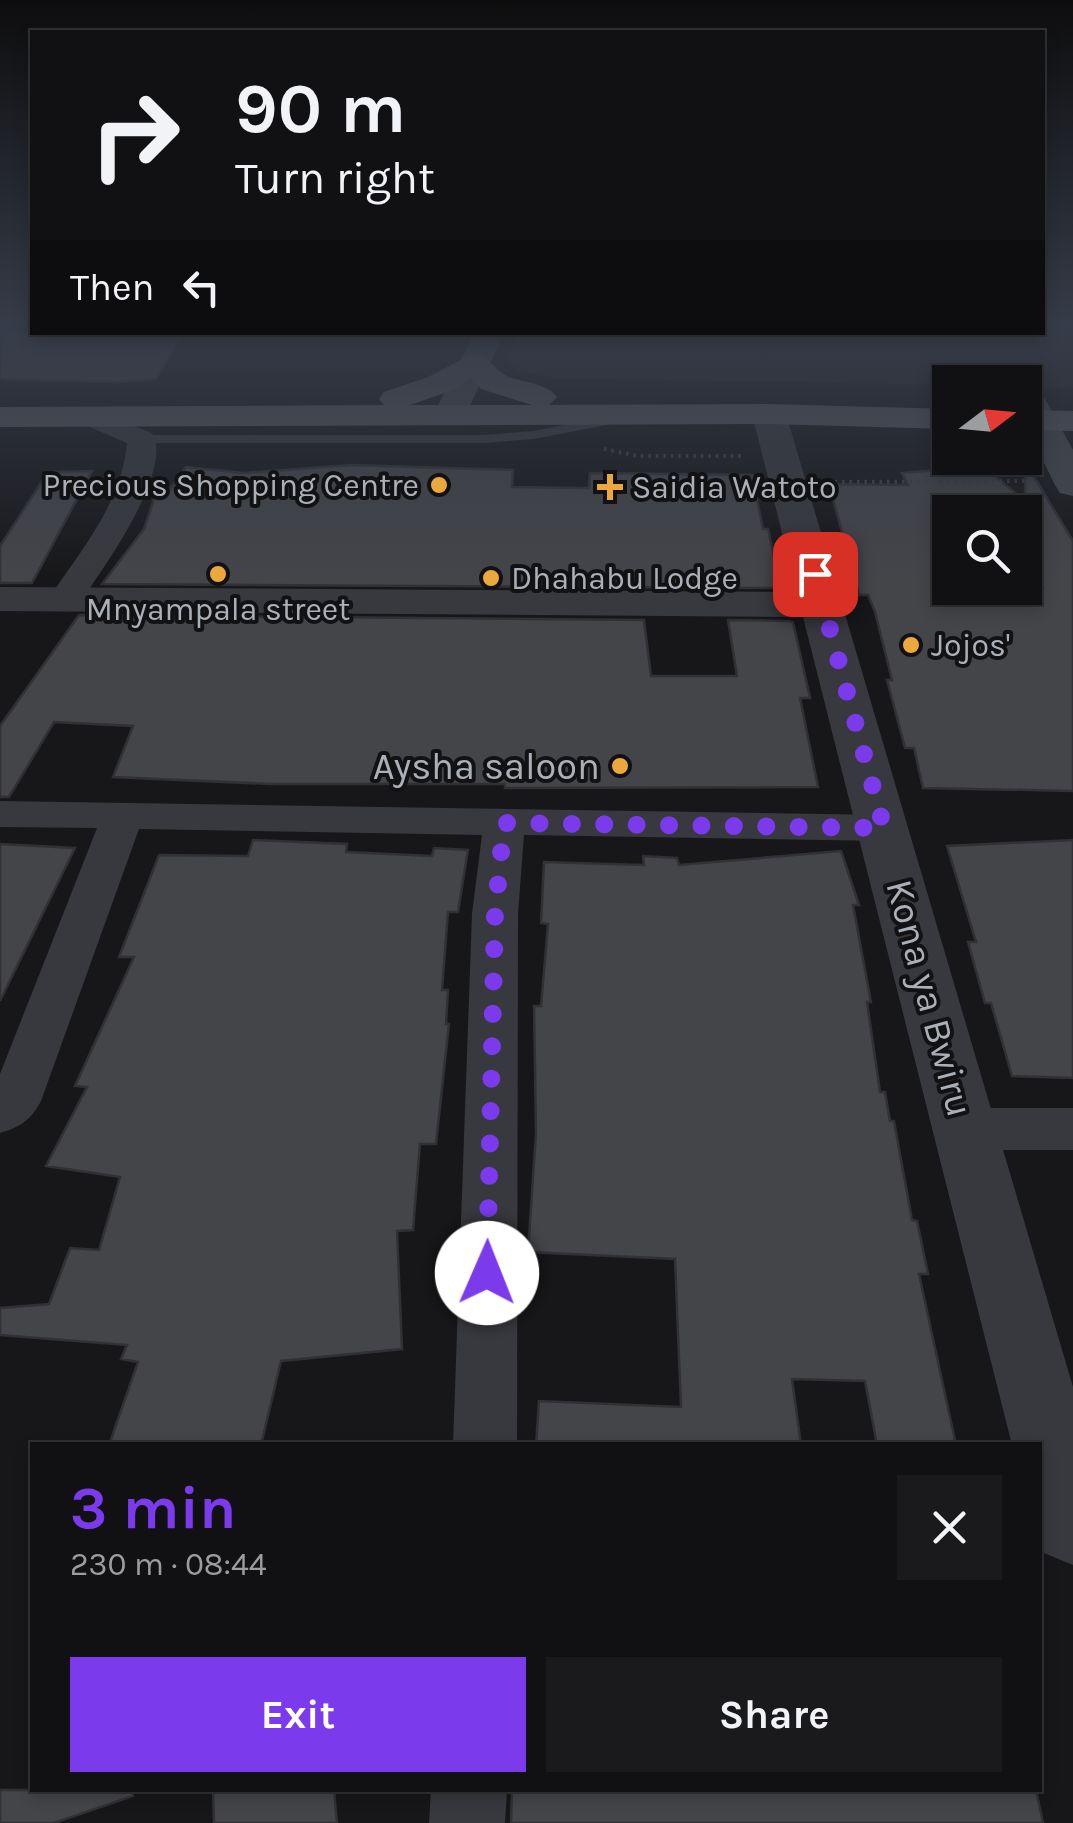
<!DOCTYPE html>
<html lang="en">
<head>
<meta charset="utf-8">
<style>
	:root { --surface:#111113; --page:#1a1a1c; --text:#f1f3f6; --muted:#9c9da0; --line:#303133; --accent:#7c3aed }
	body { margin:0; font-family:Karla,sans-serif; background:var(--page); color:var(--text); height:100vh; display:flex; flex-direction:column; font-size:38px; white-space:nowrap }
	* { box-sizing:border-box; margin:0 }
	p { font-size:32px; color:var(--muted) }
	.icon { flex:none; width:55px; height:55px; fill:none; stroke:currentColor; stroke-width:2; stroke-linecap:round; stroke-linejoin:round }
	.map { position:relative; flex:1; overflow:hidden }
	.sheet { position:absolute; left:30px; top:1442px; width:1012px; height:350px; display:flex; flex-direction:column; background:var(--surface); border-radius:0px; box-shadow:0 5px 15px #0003,0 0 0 2px var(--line) }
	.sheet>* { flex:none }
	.guide { position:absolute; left:30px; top:30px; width:1015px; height:305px; border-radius:0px; box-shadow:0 5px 15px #0003,0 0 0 2px var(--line); background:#111113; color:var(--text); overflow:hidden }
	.needle { width:65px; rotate:74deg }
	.fabs { position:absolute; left:932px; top:365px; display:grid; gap:20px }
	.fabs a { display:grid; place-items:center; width:110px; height:110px; border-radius:0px; background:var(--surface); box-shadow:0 5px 15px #0003,0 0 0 2px var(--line); font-size:50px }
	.pin { position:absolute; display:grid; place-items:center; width:85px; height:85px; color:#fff; margin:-42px; border-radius:20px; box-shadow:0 5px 15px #0006 }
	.me { position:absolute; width:110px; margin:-55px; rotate:1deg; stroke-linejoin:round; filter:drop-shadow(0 0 8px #0008) }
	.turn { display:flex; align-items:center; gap:35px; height:210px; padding:0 40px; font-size:45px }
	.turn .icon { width:130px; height:130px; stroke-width:2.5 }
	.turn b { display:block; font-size:70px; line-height:85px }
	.then { display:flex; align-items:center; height:95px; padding:0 40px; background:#0003; gap:20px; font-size:38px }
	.round { display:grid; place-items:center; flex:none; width:105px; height:105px; border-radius:0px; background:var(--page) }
	.summary { display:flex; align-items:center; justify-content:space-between; height:170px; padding:0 40px }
	h1 { font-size:60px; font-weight:700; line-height:75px; color:var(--accent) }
	.primary-button { display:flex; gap:20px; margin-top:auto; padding:20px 40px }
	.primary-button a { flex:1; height:115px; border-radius:0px; background:var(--accent); color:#fff; font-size:40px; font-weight:700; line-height:115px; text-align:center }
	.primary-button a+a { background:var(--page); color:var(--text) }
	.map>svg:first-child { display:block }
</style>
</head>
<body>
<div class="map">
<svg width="1073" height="1823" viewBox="0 0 1073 1823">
	<rect width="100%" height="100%" fill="#171719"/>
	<path fill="#232326" d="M 1043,326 L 1073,326 L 1073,388 L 1025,387 L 1025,382 L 950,385 L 553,378 L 518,371 L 506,358 L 521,333 L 1042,332 Z"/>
	<path fill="#444549" stroke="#313135" stroke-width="2.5" fill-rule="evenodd" d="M 0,332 L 184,332 L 156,379 L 117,382 L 0,379 Z
		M 1025,462 L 1073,541 L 1073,791 L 923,788 L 914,748 L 905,748 L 887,680 L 892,680 L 875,612 L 868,595 L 859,595 L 829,484 L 908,485 L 902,473 L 983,466 L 1025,501 ZM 950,512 L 1025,512 L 1025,549 L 1043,588 L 950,588 Z
		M 352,465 L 513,470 L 512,487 L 589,488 L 590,473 L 752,475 L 763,529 L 768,529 L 781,588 L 102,584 L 144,529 L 154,499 L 163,499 L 186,467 L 244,473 Z
		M 92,471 L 32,583 L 0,583 L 0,546 L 48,472 Z
		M 79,615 L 644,620 L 651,676 L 737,676 L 728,620 L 789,621 L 793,622 L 810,698 L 800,698 L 818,787 L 505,788 L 505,784 L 270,784 L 113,777 L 133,726 L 54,722 L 9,797 L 0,797 L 0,726 Z
		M 253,840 L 347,844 L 346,852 L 432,856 L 434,848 L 468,850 L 458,912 L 448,912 L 442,990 L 448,990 L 446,1024 L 449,1024 L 436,1144 L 420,1144 L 413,1230 L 397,1231 L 402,1349 L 281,1361 L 261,1445 L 109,1445 L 138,1362 L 121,1359 L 127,1345 L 0,1335 L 0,1308 L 49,1304 L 70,1248 L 99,1250 L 120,1177 L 46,1166 L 87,1087 L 75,1086 L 134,957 L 119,957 L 159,855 L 248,856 Z
		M 1073,840 L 1073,1078 L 1012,1076 L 991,1003 L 985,1003 L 968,942 L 976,942 L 947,846 Z
		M 0,844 L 75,848 L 0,1001 Z
		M 841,851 L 859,905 L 853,905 L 871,1002 L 867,1002 L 880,1092 L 885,1092 L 890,1121 L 894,1121 L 912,1220 L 917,1221 L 928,1274 L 919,1274 L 956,1445 L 877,1445 L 865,1381 L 792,1379 L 801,1445 L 536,1445 L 539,1401 L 681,1407 L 675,1259 L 528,1252 L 536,1133 L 534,1006 L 541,1006 L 548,924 L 541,923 L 544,862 L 644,865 L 643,856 L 677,858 L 679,865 Z
		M 0,1790 L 132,1790 L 133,1796 L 54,1823 L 0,1823 Z
		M 213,1790 L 334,1790 L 337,1823 L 214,1823 Z
		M 512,1790 L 1036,1790 L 1043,1823 L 511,1823 Z"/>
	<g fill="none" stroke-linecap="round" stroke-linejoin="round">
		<path stroke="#3e4045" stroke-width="4" stroke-dasharray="2.5 5" stroke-linecap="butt" d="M 604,449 L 638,456 L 741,456
			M 827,482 L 1029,481"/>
		<path fill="#38393e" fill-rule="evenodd" d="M 607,417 L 612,418 L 612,424 L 534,439 L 483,443 L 142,443 L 135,439 L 142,435 L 483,435 L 534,431 Z"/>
		<path fill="#38393e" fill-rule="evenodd" d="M 95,411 L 152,433 C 175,471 100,573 78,605 L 54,605 L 49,598 C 81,550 122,503 127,443 L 85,425 L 81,419 Z
			M 0,801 L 884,815 L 899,819 L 905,828 L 899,837 L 884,841 L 524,835 L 518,914 L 517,1445 L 453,1445 L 472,914 L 482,835 L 139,829 L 41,1101 C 31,1120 20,1127 0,1133 L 0,1074 L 97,828 L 0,827 Z
			M 965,1108 L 1073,1108 L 1073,1150 L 965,1150 L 946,1144 L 939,1129 L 946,1114 Z
			M 431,1790 L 507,1790 L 505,1823 L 429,1823 Z"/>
		<path fill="#38393e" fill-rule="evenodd" d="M 769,404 L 781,407 L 786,414 L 1073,1387 L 1073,1565 L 1044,1553 L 1040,1543 L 1040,1445 L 1012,1445 L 803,617 L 0,611 L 0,587 L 797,592 L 752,414 L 757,407 Z"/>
		<path fill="#46484e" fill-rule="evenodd" d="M 475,332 L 505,332 L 462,422 L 438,422 L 433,415 Z
			M 1031,392 L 1043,395 L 1073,450 L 1073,496 L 1060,493 L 1055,485 L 1025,424 L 1025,394 Z"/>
		<path fill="#54575d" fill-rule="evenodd" d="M 474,353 C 490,357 495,371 509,377 C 525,383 546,383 557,397 L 549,405 L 769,404 L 950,409 L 950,429 L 769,424 L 0,427 L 0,407 L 384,405 L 379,399 L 384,392 L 428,377 ZM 471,378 L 481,389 L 532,405 L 410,405 L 450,391 Z
			M 1025,410 L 1073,411 L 1073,431 L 1025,430 Z"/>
	</g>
	<linearGradient id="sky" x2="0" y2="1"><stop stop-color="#0d0d0e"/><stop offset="0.56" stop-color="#363c49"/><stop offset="1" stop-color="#363c49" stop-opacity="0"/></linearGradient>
	<rect width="1073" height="582" fill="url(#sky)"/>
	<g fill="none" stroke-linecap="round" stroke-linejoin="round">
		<path stroke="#7c3aed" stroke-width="18" stroke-dasharray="0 32.4" d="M 487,1273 L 495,914 L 504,823 L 884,828 L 815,574"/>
	</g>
	<g fill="#eca83c" stroke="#121214" stroke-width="4">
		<circle cx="439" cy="485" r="10"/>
		<path d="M605 472h10v10h10v10h-10v10h-10v-10h-10v-10h10z"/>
		<circle cx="218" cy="574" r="10"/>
		<circle cx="491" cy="578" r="10"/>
		<circle cx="911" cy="645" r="10"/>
		<circle cx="620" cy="766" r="10"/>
	</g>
	<g text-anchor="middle" stroke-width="8" stroke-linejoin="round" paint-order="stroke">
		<g font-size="32" fill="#aaafb8" stroke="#121214" text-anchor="start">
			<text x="419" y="496" text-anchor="end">Precious Shopping Centre</text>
			<text x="632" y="498">Saidia Watoto</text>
			<text x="511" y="589">Dhahabu Lodge</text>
			<text x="218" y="620" text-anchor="middle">Mnyampala street</text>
			<text x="931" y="656">Jojos'</text>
		</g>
		<g font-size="38" fill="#aaafb8" stroke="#121214" text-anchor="end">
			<text x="600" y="779">Aysha saloon</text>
		</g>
		<g font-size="38" fill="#aaafb8" stroke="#121214">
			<text transform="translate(930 998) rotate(75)" y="13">Kona ya Bwiru</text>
		</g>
	</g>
</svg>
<div class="fabs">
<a><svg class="needle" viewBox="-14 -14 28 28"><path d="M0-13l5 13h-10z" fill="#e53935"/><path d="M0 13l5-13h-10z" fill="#9c9da0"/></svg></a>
<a><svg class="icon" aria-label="search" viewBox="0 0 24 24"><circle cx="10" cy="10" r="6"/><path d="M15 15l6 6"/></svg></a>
</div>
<div class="pin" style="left:815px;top:574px;background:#d93025"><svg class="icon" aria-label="arrive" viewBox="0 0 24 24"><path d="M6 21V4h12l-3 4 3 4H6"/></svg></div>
<svg class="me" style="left:487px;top:1273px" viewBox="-20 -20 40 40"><circle r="19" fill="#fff"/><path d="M0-13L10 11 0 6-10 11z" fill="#7c3aed"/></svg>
<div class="guide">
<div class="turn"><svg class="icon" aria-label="right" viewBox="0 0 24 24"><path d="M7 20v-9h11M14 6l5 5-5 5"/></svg><div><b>90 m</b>Turn right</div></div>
<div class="then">Then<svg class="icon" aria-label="left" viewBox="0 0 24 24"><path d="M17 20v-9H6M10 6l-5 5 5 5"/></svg></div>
</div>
<section class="sheet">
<div class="summary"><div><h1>3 min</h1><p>230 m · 08:44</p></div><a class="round"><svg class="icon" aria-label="close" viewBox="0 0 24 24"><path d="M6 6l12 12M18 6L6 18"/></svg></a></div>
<div class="primary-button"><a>Exit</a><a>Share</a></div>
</section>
</div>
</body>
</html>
